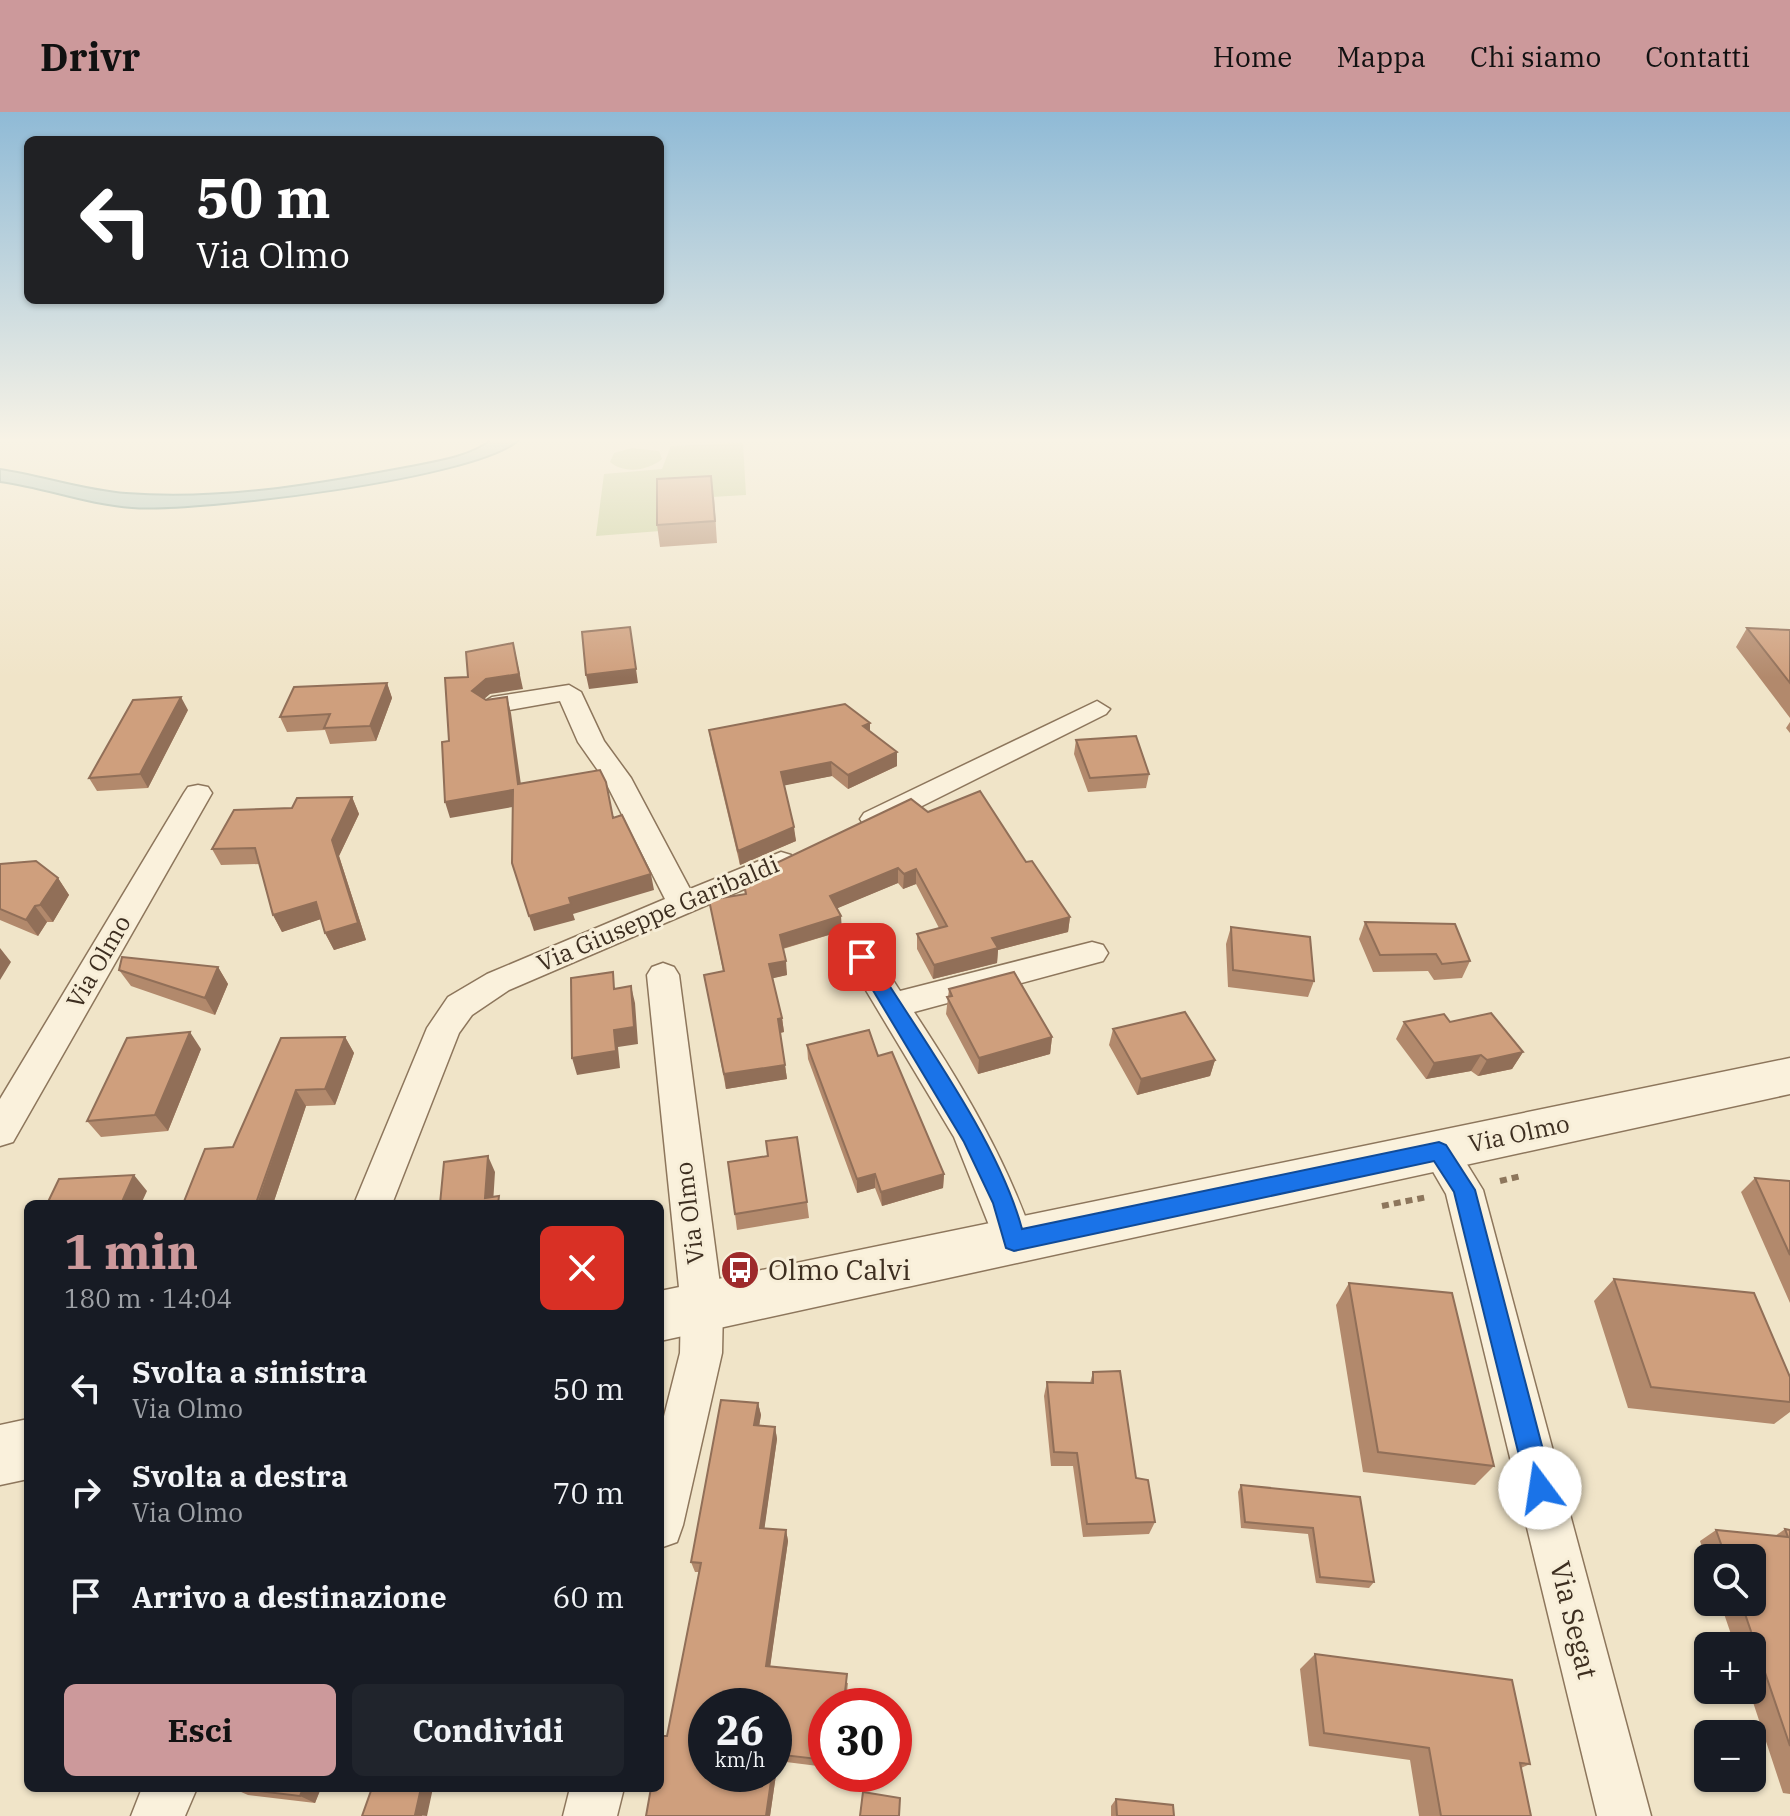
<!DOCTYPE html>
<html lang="it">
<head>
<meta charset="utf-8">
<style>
	:root { --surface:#171b24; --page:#20242c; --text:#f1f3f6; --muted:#9ea1a6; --accent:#cc999b }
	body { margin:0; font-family:"IBM Plex Serif",serif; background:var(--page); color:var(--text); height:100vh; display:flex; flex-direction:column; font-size:30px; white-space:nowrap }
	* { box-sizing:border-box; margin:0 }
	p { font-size:26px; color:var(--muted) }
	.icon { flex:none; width:44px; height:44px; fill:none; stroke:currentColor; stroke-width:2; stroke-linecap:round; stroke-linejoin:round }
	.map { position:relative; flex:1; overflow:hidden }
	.side { position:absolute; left:24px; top:1088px; width:640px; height:592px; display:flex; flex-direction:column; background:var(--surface); border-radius:12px; box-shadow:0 2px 6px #0004 }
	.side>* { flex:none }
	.top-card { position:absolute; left:24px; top:24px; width:640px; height:168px; border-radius:12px; box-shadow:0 2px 6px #0004; background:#202124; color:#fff; overflow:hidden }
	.tools { position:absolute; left:1694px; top:1432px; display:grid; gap:16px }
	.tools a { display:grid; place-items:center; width:72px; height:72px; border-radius:12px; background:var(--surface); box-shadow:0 2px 6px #0004; font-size:40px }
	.speed { position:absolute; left:688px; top:1576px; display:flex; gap:16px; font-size:40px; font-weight:700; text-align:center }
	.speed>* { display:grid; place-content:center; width:104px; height:104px; border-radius:50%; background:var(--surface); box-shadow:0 2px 6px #0004; line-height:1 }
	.speed small { font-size:20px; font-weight:400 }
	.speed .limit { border:12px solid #d22; background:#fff; color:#111 }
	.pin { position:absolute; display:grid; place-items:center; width:68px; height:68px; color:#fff; margin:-34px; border-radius:16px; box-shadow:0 4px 12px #0006 }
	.me { position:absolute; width:88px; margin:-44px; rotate:346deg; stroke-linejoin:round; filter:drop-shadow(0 0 6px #0008) }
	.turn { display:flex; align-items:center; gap:28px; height:168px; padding:0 40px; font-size:36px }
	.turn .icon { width:104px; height:104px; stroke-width:2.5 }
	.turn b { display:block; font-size:56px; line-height:68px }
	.round { display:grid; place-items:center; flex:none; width:84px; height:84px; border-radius:12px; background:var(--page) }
	.head { display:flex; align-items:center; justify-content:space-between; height:136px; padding:0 40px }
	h1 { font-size:48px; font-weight:800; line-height:60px; color:var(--accent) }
	.cta { display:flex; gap:16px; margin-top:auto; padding:16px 40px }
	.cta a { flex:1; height:92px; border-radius:12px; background:var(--accent); color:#111; font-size:32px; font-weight:800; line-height:92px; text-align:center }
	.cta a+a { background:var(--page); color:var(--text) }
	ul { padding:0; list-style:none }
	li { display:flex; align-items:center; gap:24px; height:104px; padding:0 40px }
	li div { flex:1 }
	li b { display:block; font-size:30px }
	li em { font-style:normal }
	header { display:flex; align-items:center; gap:48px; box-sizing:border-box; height:112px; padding:0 40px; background:var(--accent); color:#111 }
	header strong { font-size:38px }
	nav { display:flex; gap:44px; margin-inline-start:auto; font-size:28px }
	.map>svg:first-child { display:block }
</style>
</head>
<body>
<header>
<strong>Drivr</strong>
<nav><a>Home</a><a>Mappa</a><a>Chi siamo</a><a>Contatti</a></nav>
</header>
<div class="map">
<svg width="1790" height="1704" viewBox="0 0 1790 1704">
	<rect width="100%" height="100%" fill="#f0e4c8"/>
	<path fill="#c9cf9b" d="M 743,331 L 746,383 L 660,388 L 660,419 L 596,424 L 604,362 L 662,357 L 671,334 Z
		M 632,336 L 659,339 L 662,347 C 648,359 624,362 610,350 L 614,341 Z"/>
	<path fill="#a9c4bc" stroke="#6f938a" stroke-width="2" d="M 492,327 L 520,327 C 483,367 194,401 132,396 C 87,393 45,376 0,370 L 0,357 C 42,363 84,378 126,381 C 218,388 310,373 400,356 C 429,350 468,346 492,327 Z"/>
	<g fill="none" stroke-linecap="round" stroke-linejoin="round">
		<g stroke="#8d765c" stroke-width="3">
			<path id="minor" d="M 569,573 L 581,580 L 604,629 L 631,666 L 690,777 L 781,740 L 791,743 L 796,750 L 791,757 L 509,878 L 472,903 L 459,921 L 392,1092 L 354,1092 L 427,916 L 448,885 L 487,862 L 665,787 L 604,667 L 578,630 L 560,589 L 492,601 L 479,593 L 492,585 Z
				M 1097,589 L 1110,597 L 1106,602 L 884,713 L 864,713 L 860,707 L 864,701 Z
				M 198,673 L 208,675 L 212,681 L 13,1030 L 0,1034 L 0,987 L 184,681 L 188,675 Z
				M 1092,830 L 1103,833 L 1108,841 L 1103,849 L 914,900 C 962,973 1006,1046 1034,1129 L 1028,1141 L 1014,1146 L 1000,1141 L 954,1025 L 846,845 L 851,837 L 862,834 L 873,837 L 900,879 Z
				M 663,851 L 674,855 L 679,863 L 723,1195 L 722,1241 L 683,1413 L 677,1430 L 660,1436 L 660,1320 L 680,1241 L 681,1195 L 647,863 L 652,855 Z
				M 1439,1024 L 1452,1028 L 1483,1078 L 1651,1704 L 1597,1704 L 1446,1082 L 1421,1039 L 1426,1028 Z
				M 142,1676 L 197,1676 L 185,1704 L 131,1704 Z
				M 570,1676 L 624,1676 L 617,1704 L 563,1704 Z"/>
		</g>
		<g stroke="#8d765c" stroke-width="3">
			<path id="tertiary" d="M 1790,946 L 1790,982 L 660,1229 L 660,1179 Z
				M 28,1307 L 28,1367 L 0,1373 L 0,1313 Z"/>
		</g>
		<path stroke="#8d765c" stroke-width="6" stroke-dasharray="7 5" stroke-linecap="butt" d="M 1500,1069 L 1521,1064
			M 1382,1094 L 1427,1085"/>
		<use href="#minor" fill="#faf1dc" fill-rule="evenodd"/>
		<use href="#tertiary" fill="#faf1dc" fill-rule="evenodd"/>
	</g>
	<path fill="#b2896c" d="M 714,385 L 717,431 L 660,435 L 657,413 Z
		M 1747,516 L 1790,518 L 1790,606 L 1736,535 Z
		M 387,571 L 392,586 L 376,629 L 330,632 L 325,618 L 287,620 L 280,605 Z
		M 188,598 L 148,676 L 97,679 L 89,666 Z
		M 1790,610 L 1790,621 L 1786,616 Z
		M 709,618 L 870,620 L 897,654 L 848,677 L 832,664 L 784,673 L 796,729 L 740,753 L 711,632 Z
		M 1076,628 L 1149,662 L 1146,676 L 1088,680 L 1074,642 Z
		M 352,685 L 359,702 L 339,744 L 366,828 L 334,838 L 325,821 L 321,807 L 282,820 L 273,803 L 260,752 L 221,753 L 212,737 L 292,696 Z
		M 928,700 L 1026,750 L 1070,805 L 1068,820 L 998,838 L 997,851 L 933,867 L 917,837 L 917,822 L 939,816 L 916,772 L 903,777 L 898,771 L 837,796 L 842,819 L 783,837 L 787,863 L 772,866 L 782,906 L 784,920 L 780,921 L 787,967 L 726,977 L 704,863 L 723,859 L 709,788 L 745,782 L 743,767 Z
		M 0,752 L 58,766 L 69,783 L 53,810 L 47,810 L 38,824 L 0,808 Z
		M 1365,810 L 1470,849 L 1462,866 L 1434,868 L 1428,859 L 1373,860 L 1359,827 Z
		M 1231,815 L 1314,869 L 1308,885 L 1228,875 L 1226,832 Z
		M 218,855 L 228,872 L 215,903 L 131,874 L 119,858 Z
		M 949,877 L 1052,925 L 1050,942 L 978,962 L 946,902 Z
		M 1404,910 L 1450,910 L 1523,940 L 1512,957 L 1478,964 L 1471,959 L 1426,967 L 1396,927 Z
		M 1113,917 L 1215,948 L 1210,964 L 1137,983 L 1109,933 Z
		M 345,925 L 354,941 L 335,993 L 306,994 L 273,1092 L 183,1092 L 233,1035 Z
		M 807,933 L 878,944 L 944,1062 L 943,1076 L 882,1094 L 875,1076 L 857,1081 L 808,947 Z
		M 201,937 L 168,1019 L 101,1025 L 87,1009 Z
		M 1755,1066 L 1790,1069 L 1790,1191 L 1741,1080 Z
		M 807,1090 L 809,1106 L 737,1118 L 735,1102 Z
		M 1614,1167 L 1790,1265 L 1790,1300 L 1774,1312 L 1628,1296 L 1594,1189 Z
		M 1349,1171 L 1494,1354 L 1475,1373 L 1363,1360 L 1336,1193 Z
		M 1093,1260 L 1155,1410 L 1149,1422 L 1083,1425 L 1073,1354 L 1051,1354 L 1044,1284 L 1047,1270 L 1090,1271 Z
		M 758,1291 L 761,1303 L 759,1314 L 775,1315 L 777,1327 L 764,1417 L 786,1418 L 788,1429 L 770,1554 L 848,1571 L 847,1580 L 826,1594 L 826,1655 L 778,1649 L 770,1704 L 646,1704 L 667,1624 L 699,1460 L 695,1460 L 691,1450 Z
		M 1241,1373 L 1360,1385 L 1374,1470 L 1369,1476 L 1316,1471 L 1308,1422 L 1241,1416 L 1238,1380 Z
		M 1785,1417 L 1790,1418 L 1790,1682 L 1783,1681 L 1749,1578 L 1752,1578 L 1752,1534 L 1735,1534 L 1720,1490 L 1752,1490 L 1752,1446 L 1708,1446 L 1708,1453 L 1700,1429 L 1716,1418 L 1775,1424 Z
		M 1315,1542 L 1530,1652 L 1521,1656 L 1531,1704 L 1419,1704 L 1410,1648 L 1309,1634 L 1300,1557 Z
		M 232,1676 L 321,1676 L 315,1691 L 248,1683 Z
		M 1116,1687 L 1174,1704 L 1111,1704 L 1111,1694 Z"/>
	<path fill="#916f58" d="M 630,515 L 638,571 L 589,577 L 586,563 Z
		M 513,531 L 523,577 L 490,582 L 476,594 L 472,579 Z
		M 387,571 L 392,586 L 376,629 L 370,614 Z
		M 181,585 L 188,598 L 148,676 L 140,662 Z
		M 507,585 L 511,601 L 523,687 L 518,672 Z
		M 870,611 L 870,625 L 863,614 Z
		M 897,640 L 897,654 L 848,677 L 848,663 Z
		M 831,650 L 832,664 L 782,674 L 781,660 Z
		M 513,678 L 518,694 L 450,706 L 445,690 Z
		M 352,685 L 359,702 L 339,744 L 366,828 L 334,838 L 325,821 L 332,728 Z
		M 794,715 L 796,729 L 740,753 L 738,739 Z
		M 898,756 L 898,771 L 831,799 L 830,784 Z
		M 916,757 L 916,772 L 903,777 L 904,762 Z
		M 651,762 L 654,778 L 573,802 L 575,808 L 534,819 L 529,804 L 569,786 Z
		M 58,766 L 69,783 L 53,810 L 40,793 Z
		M 316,790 L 324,806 L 282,820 L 273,803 Z
		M 35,794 L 47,810 L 38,824 L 26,808 Z
		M 841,804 L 842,819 L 781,837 L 780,823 Z
		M 1070,805 L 1068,820 L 998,838 L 997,851 L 933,867 L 934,853 L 992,826 Z
		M 0,836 L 11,850 L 0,868 Z
		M 786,849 L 787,863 L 770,867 L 769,852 Z
		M 218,855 L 228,872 L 215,903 L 205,886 Z
		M 631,874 L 635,891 L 638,932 L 618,935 L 620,956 L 577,963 L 572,946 L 614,918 Z
		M 782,906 L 784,920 L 779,921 L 778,907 Z
		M 190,920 L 201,937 L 168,1019 L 155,1003 Z
		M 345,925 L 354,941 L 335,993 L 325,977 Z
		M 1052,925 L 1050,942 L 978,962 L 979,946 Z
		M 1523,940 L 1512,957 L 1478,964 L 1487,948 Z
		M 1481,943 L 1471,959 L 1426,967 L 1434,951 Z
		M 1215,948 L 1210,964 L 1137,983 L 1141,967 Z
		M 785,953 L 787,967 L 726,977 L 724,962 Z
		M 296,978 L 306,994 L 273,1092 L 257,1092 Z
		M 488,1044 L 495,1060 L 493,1092 L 485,1086 Z
		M 875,1062 L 875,1076 L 857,1081 L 857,1067 Z
		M 944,1062 L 943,1076 L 882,1094 L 881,1080 Z
		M 134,1063 L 147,1079 L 141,1092 L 121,1092 Z
		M 758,1291 L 761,1303 L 757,1325 L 754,1313 Z
		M 775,1315 L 777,1327 L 763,1427 L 760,1416 Z
		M 786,1418 L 788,1429 L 769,1563 L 766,1554 Z
		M 775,1642 L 778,1649 L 770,1704 L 766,1704 L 772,1662 L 774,1662 Z
		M 303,1676 L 321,1676 L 315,1691 L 300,1684 Z
		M 421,1676 L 433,1676 L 427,1704 L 415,1703 Z"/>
	<path fill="#cf9f7d" stroke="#916f58" stroke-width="2" d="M 711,364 L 715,409 L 657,413 L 657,367 Z
		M 630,515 L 636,557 L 586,563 L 582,520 Z
		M 1747,516 L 1790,518 L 1790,571 Z
		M 513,531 L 519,562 L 486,567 L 472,579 L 486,588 L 507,585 L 518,672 L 600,658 L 606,670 L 613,706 L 622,703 L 651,762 L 569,786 L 571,792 L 529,804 L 512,751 L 513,678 L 445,690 L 442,630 L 449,629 L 445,566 L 468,565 L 466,540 Z
		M 387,571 L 370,614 L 324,616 L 330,602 L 280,605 L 294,575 Z
		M 181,585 L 140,662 L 89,666 L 133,588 Z
		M 845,592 L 870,611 L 863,614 L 897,640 L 848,663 L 831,650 L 781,660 L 794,715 L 738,739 L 709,618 Z
		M 1136,624 L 1149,662 L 1090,666 L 1076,628 Z
		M 980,679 L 1026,750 L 1032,749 L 1070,805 L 992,826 L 998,836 L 934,853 L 917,822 L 947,814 L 916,757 L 904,762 L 898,756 L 830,784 L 841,804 L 780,823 L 786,849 L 769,852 L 782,906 L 778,907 L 785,953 L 724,962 L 704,863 L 724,859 L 709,788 L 746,782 L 743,767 L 911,687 L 928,700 Z
		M 352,685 L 332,728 L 358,811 L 325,821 L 316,790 L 273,803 L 255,736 L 212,737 L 234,698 L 292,696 L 297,686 Z
		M 36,749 L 58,766 L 40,793 L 35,794 L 26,808 L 0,797 L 0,752 Z
		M 1365,810 L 1455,812 L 1470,849 L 1442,852 L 1436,842 L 1380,843 Z
		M 1231,815 L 1310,825 L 1314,869 L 1233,858 Z
		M 122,845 L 218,855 L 205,886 L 119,858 Z
		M 613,860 L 614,877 L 631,874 L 634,915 L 614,918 L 616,939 L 572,946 L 571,866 Z
		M 1014,860 L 1052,925 L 979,946 L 947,885 L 952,884 L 949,877 Z
		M 1185,900 L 1215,948 L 1141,967 L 1113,917 Z
		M 1491,901 L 1523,940 L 1487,948 L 1481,943 L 1434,951 L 1404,910 L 1444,902 L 1450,910 Z
		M 869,918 L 878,944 L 892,940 L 944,1062 L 881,1080 L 875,1062 L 857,1067 L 807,933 Z
		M 190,920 L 155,1003 L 87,1009 L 127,926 Z
		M 345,925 L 325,977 L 296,978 L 256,1091 L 183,1092 L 205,1037 L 233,1035 L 281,926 Z
		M 797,1025 L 807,1090 L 735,1102 L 728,1050 L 768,1044 L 766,1029 Z
		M 488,1044 L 485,1086 L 499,1084 L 498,1092 L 440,1092 L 444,1050 Z
		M 134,1063 L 121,1092 L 47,1092 L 59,1067 Z
		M 1755,1066 L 1790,1069 L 1790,1143 Z
		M 1614,1167 L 1754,1181 L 1790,1265 L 1790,1290 L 1651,1275 Z
		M 1349,1171 L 1452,1181 L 1494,1354 L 1378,1340 Z
		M 1120,1259 L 1136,1366 L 1148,1368 L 1155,1410 L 1087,1412 L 1077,1341 L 1054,1340 L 1047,1270 L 1093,1271 L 1093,1260 Z
		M 721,1288 L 758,1291 L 754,1313 L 775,1315 L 760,1416 L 786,1418 L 766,1554 L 847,1562 L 845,1580 L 887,1585 L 886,1594 L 826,1594 L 826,1648 L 775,1642 L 774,1652 L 774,1594 L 706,1594 L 706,1662 L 772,1662 L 766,1704 L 646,1704 L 651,1676 L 660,1676 L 660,1624 L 667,1624 L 701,1451 L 691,1450 Z
		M 1241,1373 L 1360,1385 L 1374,1470 L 1320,1465 L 1313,1416 L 1245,1410 Z
		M 1785,1417 L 1790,1418 L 1790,1634 L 1741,1490 L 1752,1490 L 1752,1446 L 1726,1446 L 1716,1418 L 1788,1425 Z
		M 1315,1542 L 1512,1568 L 1530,1652 L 1520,1651 L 1531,1704 L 1441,1704 L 1429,1636 L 1324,1621 Z
		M 232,1676 L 303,1676 L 300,1684 Z
		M 372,1676 L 421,1676 L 415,1703 L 422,1704 L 362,1704 Z
		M 863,1680 L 900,1686 L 899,1704 L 860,1704 Z
		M 1116,1687 L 1173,1693 L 1174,1704 L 1117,1704 Z"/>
	<linearGradient id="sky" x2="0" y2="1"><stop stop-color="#8fbad6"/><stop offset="0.58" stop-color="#f8f3e6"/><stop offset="1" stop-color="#f8f3e6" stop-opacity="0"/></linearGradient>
	<rect width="1790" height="566" fill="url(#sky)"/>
	<path fill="#1a73e8" stroke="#114b97" stroke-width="2" d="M 862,839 L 868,840 C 918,921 998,1028 1022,1117 L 1439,1030 L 1446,1033 L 1475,1078 L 1553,1376 L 1549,1385 L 1540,1389 L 1531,1385 L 1527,1376 L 1454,1080 L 1434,1049 L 1014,1139 L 1006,1136 L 993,1091 L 964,1030 L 853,845 Z"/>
	<defs>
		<g id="bus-disc" transform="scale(2)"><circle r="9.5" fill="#9e2a2b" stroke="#f7eed8"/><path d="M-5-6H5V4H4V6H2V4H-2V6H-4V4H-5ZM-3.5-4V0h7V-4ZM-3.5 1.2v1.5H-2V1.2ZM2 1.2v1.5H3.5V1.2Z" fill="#fff"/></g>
	</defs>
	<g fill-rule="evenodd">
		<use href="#bus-disc" x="740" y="1158"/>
	</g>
	<g text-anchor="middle" stroke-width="6" stroke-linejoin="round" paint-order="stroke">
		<g font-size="24" fill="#3d2e20" stroke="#f7eed8">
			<text transform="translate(658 802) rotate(-23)" y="8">Via Giuseppe Garibaldi</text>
			<text transform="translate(99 850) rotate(-60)" y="8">Via Olmo</text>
			<text transform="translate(1519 1022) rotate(-12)" y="8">Via Olmo</text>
			<text transform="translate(690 1101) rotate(-97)" y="8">Via Olmo</text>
		</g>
		<g font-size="28" fill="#3d2e20" stroke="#f7eed8" text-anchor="start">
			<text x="768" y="1168">Olmo Calvi</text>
		</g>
		<g font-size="28" fill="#3d2e20" stroke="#f7eed8">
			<text transform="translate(1574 1508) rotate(76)" y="10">Via Segat</text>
		</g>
	</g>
</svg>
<div class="tools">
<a><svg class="icon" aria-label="search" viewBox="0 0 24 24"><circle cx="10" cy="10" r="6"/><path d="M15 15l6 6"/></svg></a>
<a>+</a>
<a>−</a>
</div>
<div class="speed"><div>26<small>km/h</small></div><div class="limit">30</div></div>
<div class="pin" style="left:862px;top:845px;background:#d93025"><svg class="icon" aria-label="arrive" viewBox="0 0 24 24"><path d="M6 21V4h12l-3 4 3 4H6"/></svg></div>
<svg class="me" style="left:1540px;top:1376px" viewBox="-20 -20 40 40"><circle r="19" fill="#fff"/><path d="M0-13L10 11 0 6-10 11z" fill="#1a73e8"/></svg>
<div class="top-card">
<div class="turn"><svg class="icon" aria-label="left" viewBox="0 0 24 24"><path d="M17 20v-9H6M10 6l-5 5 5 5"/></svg><div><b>50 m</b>Via Olmo</div></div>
</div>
<section class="side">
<div class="head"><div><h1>1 min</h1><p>180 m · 14:04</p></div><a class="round" style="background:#d93025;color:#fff"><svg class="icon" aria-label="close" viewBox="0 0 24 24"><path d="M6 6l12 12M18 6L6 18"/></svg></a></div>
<ul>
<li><svg class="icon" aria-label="left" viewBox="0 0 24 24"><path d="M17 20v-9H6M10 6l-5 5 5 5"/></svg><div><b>Svolta a sinistra</b><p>Via Olmo</p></div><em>50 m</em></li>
<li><svg class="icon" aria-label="right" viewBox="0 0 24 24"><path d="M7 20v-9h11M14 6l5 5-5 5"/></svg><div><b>Svolta a destra</b><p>Via Olmo</p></div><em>70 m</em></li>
<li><svg class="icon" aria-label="arrive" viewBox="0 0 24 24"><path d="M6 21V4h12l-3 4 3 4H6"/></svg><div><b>Arrivo a destinazione</b></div><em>60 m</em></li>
</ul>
<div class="cta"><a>Esci</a><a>Condividi</a></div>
</section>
</div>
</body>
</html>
